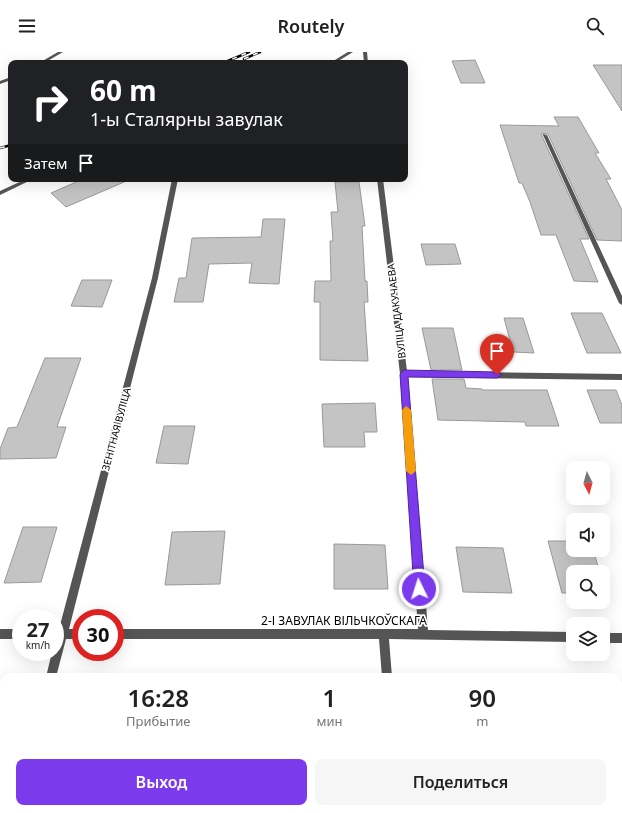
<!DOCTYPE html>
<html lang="ru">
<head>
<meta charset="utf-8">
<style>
	:root { --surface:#fff; --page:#f6f6f6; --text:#222; --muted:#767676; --accent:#7c3aed }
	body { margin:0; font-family:"Noto Sans",sans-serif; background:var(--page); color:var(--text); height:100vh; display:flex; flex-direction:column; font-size:15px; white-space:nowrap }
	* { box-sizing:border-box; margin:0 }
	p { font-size:13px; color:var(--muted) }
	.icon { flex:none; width:22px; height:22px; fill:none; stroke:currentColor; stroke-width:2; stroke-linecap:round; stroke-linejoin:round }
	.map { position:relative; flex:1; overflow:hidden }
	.drawer { position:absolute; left:0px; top:621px; width:622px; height:140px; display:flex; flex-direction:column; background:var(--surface); border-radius:12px 12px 0 0; box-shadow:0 4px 16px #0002 }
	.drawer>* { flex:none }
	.hud { position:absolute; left:8px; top:8px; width:400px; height:122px; border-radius:8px; box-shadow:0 4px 16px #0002; background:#202124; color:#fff; overflow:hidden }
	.needle { width:26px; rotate:174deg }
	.fabs { position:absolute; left:566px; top:409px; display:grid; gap:8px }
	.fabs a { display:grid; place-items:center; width:44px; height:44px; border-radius:8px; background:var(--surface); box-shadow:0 4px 16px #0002; font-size:20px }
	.speed { position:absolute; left:12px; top:557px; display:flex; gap:8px; font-size:20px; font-weight:700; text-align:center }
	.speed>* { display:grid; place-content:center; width:52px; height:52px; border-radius:50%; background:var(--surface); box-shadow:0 4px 16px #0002; line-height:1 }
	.speed small { font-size:10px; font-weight:400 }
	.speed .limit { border:6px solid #d22; background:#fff; color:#111 }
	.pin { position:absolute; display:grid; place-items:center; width:34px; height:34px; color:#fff; margin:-41px -17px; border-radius:50% 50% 50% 0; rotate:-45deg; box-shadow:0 0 4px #0007 }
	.pin .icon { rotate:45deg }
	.me { position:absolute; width:44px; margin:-22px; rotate:356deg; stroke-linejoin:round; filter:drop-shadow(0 0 3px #0008) }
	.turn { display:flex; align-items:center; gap:14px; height:84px; padding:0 16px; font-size:18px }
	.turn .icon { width:52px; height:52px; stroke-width:2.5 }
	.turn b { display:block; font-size:28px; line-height:34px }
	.then { display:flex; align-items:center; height:38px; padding:0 16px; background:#0003; gap:8px; font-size:15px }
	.eta { display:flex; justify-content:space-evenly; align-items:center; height:68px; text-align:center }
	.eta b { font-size:24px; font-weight:600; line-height:28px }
	.primary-button { display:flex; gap:8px; margin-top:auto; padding:8px 16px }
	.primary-button a { flex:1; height:46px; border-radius:8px; background:var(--accent); color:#fff; font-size:16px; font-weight:600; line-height:46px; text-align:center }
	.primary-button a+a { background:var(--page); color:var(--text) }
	header { display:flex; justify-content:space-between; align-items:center; height:52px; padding:0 16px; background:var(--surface); font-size:18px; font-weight:600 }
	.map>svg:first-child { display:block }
</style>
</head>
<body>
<header><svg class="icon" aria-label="menu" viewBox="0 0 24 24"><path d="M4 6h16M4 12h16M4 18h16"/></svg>Routely<svg class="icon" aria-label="search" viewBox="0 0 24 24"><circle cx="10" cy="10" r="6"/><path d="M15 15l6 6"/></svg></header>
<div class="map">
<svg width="622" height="761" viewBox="0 0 622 761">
	<rect width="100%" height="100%" fill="#fff"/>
	<path fill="#c4c4c4" stroke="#999" d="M 475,8 L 485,31 L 461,31 L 452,9 Z
		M 593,13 L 622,13 L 622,59 Z
		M 554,65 L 578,65 L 599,101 L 595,101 L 611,127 L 606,127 L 622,158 L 622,189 L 597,188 L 548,82 L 542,81 L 542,84 L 589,187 L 580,187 L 598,230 L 574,229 L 556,183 L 541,183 L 530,150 L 522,131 L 519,131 L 500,73 L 559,74 Z
		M 83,127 L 131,127 L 66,155 L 51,141 Z
		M 335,130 L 359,130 L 365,174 L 362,174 L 365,229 L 367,229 L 368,250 L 364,250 L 368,309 L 320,308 L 320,250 L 314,250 L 315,229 L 331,229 L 330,189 L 333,189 L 331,160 L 338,160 Z
		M 263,167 L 285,167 L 279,232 L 249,231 L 252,211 L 209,212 L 203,250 L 174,250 L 179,226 L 186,226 L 192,186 L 261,185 Z
		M 421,192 L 455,192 L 461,212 L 426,213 Z
		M 82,228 L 112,228 L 102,255 L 71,254 Z
		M 571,261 L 602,261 L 621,301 L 587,301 Z
		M 504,266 L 523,266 L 534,301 L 513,300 Z
		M 422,276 L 453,276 L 462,318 L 431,318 Z
		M 45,306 L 81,306 L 57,375 L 66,375 L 56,406 L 0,407 L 0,397 L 8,376 L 17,375 Z
		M 432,327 L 464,327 L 466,336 L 482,337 L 483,338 L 547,338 L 559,374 L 526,374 L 525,370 L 438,368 Z
		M 587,338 L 616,338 L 622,353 L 622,371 L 600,371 Z
		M 375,351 L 377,380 L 364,380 L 365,395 L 324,395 L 322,352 Z
		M 164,374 L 195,374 L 188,412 L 156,411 Z
		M 23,475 L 57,475 L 41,530 L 4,531 Z
		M 225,479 L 220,532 L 165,533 L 172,480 Z
		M 548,489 L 573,489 L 573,498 L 593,498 L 600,520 L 573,520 L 573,541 L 562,541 Z
		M 334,492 L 385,493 L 388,537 L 334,537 Z
		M 456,495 L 503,496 L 512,541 L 463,540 Z"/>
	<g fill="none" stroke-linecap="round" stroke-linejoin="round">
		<path fill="#555" fill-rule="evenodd" d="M 58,0 L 63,0 L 44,11 L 39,11 Z
			M 11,25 L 11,28 L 0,32 L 0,29 Z"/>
		<path fill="#555" fill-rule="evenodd" d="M 348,0 L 353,0 L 335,11 L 330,11 Z
			M 363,0 L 367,0 L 368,11 L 364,11 Z
			M 543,82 L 547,83 L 622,244 L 622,253 L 619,251 L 543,83 Z
			M 26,127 L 33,127 L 0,143 L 0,139 Z
			M 172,127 L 178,127 L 158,226 L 69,577 L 81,577 L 81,587 L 66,587 L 56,625 L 46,625 L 52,600 L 55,600 L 55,577 L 59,577 L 152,226 Z
			M 377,127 L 383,127 L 407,319 L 622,322 L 622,328 L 408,325 L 428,578 L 573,580 L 573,590 L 389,587 L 392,625 L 382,625 L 379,587 L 115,587 L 115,577 L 418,577 L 400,322 Z
			M 0,577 L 21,577 L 21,587 L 0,587 Z
			M 603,581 L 622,581 L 622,591 L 603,591 Z
			M 12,757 L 24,757 L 23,761 L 11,761 Z
			M 390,757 L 402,757 L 402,761 L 390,761 Z"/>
		<g stroke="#000" stroke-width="2.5">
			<path id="rail" d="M 244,7 L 260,0
				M 223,11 L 249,0
				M 0,96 L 11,93"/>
		</g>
		<use href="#rail" stroke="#fff" stroke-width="1.5" stroke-dasharray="5" stroke-linecap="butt"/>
	</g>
	<path fill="#7c3aed" stroke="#51269a" d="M 404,318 L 497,320 L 502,323 L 497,326 L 408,325 L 425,537 L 423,540 L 419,542 L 415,540 L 414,537 L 400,322 Z"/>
	<path fill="#f59e0b" d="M 406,354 L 411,358 L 416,419 L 411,423 L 406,419 L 402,358 Z"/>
	<g text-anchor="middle" stroke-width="3.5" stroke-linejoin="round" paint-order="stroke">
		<g font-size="10" fill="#000" stroke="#fff">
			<text transform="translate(396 259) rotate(-97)" y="4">ВУЛІЦА ДАКУЧАЕВА</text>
			<text transform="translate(116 377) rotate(-75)" y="4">ЗЕНІТНАЯ ВУЛІЦА</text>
		</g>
		<g font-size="12" fill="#000" stroke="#fff">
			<text x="344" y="573">2-І ЗАВУЛАК ВІЛЬЧКОЎСКАГА</text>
		</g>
	</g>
</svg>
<div class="fabs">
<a><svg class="needle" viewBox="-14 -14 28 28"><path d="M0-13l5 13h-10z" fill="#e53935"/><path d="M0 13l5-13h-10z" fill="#767676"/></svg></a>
<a><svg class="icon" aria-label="sound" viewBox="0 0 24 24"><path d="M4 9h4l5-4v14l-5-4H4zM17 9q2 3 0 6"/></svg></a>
<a><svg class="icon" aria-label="search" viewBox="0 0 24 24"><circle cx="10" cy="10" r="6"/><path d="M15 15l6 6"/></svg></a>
<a><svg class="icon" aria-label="layers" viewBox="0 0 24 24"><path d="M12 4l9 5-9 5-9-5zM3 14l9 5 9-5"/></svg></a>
</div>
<div class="speed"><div>27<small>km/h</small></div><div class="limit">30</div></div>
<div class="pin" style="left:497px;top:323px;background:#d93025"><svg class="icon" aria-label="arrive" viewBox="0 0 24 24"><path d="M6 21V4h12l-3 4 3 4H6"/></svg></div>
<svg class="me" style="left:419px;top:537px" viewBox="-20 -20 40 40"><circle r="17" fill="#7c3aed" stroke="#fff" stroke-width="3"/><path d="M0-11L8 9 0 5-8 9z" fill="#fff"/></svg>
<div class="hud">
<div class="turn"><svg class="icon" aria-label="right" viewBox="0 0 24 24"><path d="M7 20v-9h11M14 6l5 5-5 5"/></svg><div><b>60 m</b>1-ы Сталярны завулак</div></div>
<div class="then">Затем<svg class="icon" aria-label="arrive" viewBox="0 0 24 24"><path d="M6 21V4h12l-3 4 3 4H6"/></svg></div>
</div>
<section class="drawer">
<div class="eta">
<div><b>16:28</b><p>Прибытие</p></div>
<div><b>1</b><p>мин</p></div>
<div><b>90</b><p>m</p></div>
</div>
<div class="primary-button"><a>Выход</a><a>Поделиться</a></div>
</section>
</div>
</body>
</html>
